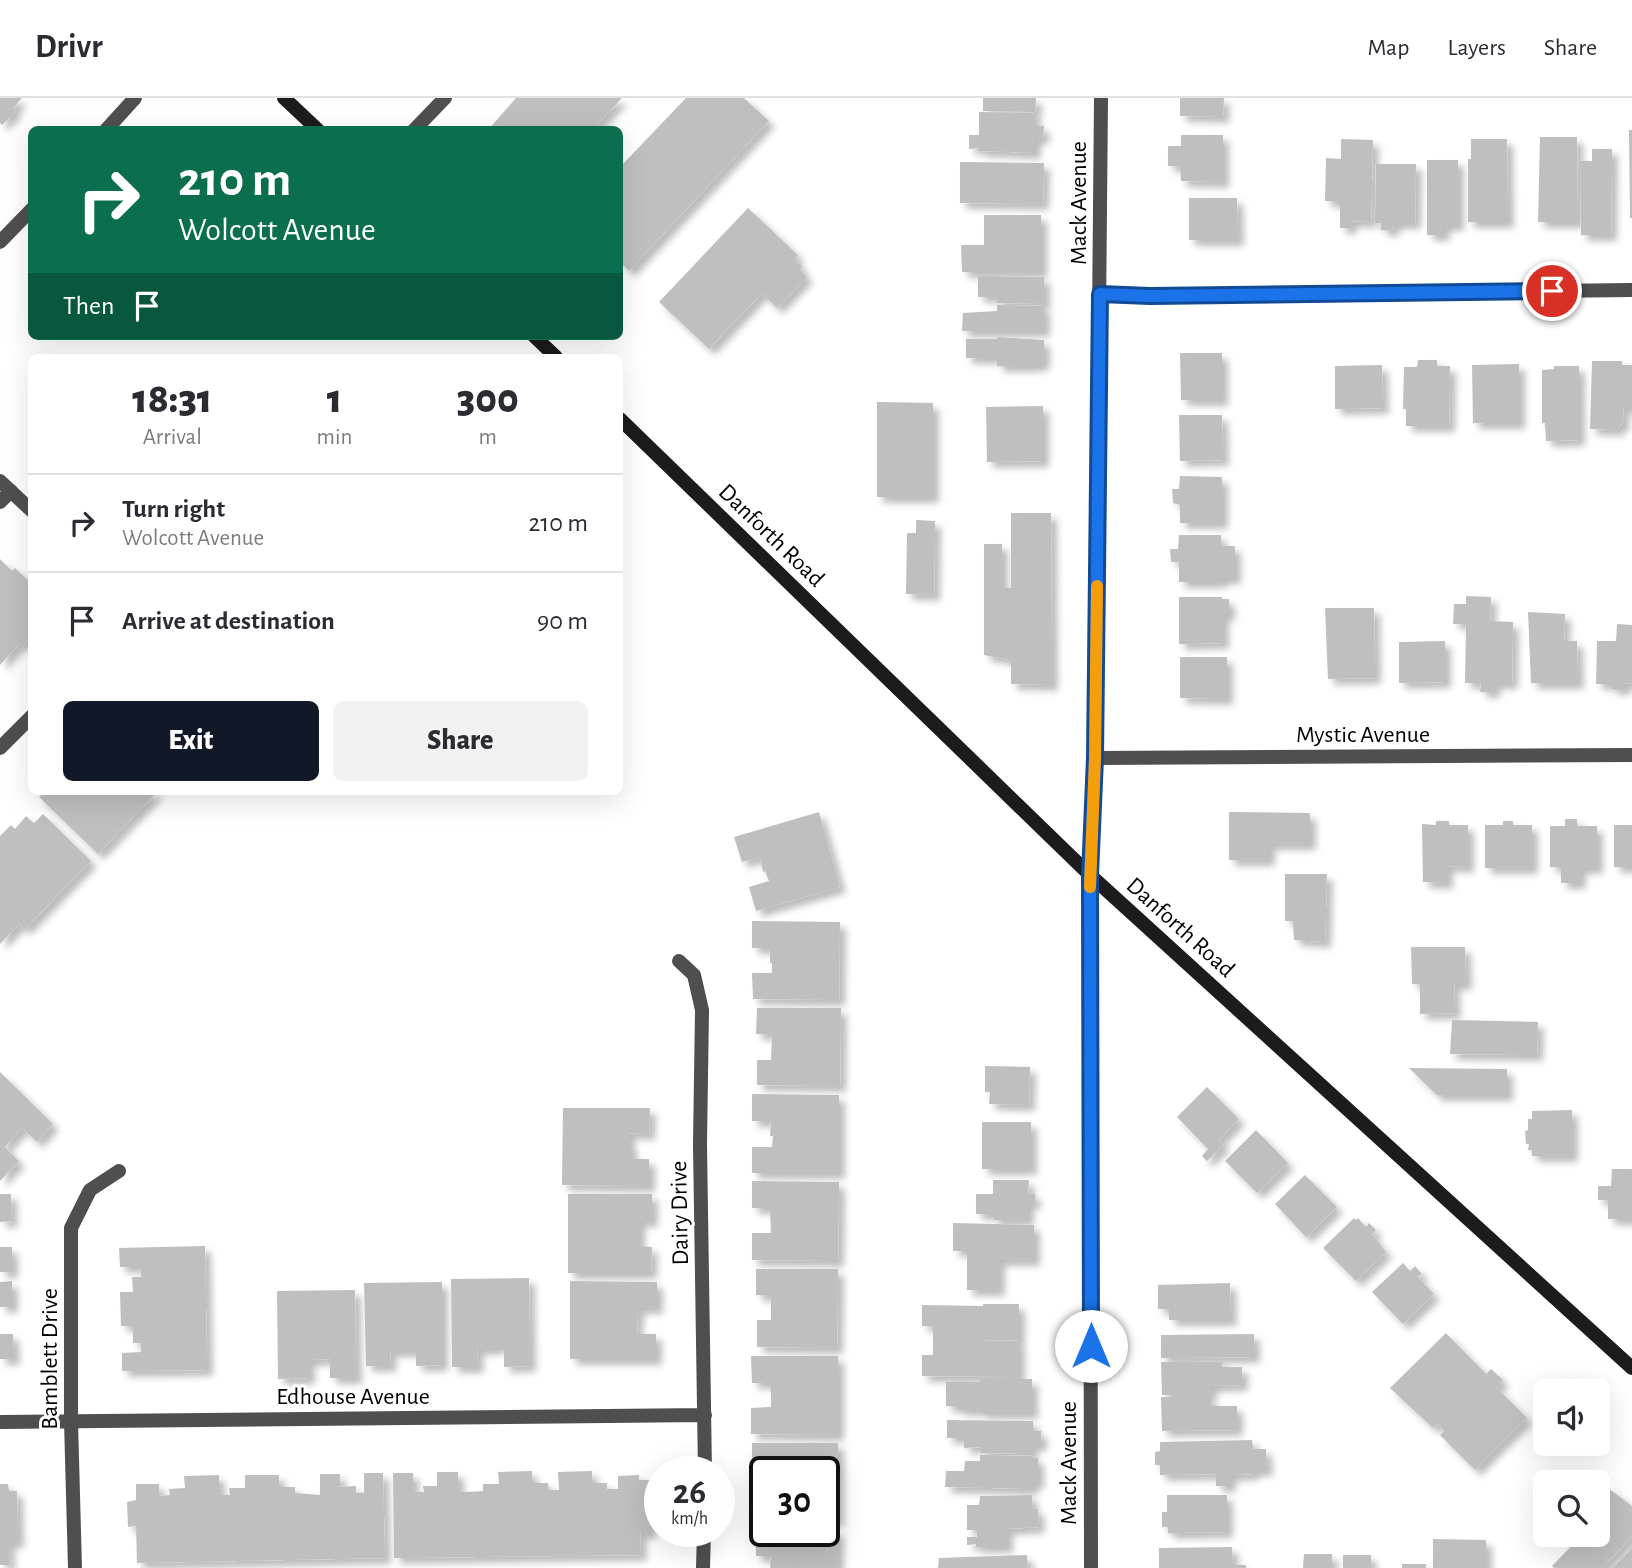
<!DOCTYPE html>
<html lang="en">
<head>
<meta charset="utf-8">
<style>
	:root { --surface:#fff; --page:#f2f2f3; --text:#2b2b33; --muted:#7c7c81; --line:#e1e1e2; --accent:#111827 }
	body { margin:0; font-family:"Alegreya Sans",sans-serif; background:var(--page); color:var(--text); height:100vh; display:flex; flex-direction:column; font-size:26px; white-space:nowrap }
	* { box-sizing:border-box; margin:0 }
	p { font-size:23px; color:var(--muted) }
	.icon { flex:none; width:38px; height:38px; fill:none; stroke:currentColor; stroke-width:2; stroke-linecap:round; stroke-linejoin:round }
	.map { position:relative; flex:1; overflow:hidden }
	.side { position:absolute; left:28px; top:256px; width:595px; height:441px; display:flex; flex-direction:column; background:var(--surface); border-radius:10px; box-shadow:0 7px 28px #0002 }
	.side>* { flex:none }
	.top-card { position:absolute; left:28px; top:28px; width:595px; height:214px; border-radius:10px; box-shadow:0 7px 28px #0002; background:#0b6e4f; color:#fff; overflow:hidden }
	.fabs { position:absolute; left:1533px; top:1281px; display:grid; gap:14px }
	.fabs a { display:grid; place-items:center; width:77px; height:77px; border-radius:10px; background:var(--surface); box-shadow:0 7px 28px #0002; font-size:35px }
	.speed { position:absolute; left:644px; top:1358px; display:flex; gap:14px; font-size:35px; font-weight:700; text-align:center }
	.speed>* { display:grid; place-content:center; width:91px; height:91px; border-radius:50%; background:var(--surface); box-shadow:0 7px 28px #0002; line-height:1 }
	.speed small { font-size:18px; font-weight:400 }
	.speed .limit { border:4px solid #111; border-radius:10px; background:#fff; color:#111 }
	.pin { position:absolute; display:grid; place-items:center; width:60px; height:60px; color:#fff; margin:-30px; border:4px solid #fff; border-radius:50%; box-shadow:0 2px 7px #0007 }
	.me { position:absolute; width:77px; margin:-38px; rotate:0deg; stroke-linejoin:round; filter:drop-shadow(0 0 5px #0008) }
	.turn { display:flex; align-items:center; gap:24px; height:147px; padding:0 35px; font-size:32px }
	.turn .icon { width:91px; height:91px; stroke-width:2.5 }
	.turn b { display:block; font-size:49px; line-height:60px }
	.then { display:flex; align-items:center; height:66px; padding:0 35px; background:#0003; gap:14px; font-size:26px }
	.eta { display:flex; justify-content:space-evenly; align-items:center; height:119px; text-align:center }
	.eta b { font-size:42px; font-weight:800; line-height:49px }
	.primary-button { display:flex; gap:14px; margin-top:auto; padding:14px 35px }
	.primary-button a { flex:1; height:80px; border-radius:10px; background:var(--accent); color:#fff; font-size:28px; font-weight:800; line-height:80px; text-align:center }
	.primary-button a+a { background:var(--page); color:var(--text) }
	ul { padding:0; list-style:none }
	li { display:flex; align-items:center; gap:21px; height:98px; padding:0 35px; border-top:2px solid var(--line) }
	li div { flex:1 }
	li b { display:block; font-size:26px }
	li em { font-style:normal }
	header { display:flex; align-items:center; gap:42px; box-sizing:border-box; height:98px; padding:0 35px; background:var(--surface); border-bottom:2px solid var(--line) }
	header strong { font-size:33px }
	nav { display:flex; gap:38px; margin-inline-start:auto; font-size:24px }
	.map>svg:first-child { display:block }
</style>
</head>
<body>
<header>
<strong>Drivr</strong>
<nav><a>Map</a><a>Layers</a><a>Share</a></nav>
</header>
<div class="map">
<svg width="1632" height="1470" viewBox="0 0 1632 1470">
	<defs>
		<filter id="shadow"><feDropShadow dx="6" dy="6" stdDeviation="3.5" flood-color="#0004"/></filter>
	</defs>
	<rect width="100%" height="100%" fill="#fff"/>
	<path fill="#bfbfbf" filter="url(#shadow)" d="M 0,0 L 22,0 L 13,10 L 16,13 L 2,27 L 0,25 Z
		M 516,0 L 622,0 L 592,32 L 488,32 Z
		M 686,0 L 744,0 L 769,23 L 629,173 L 620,164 L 620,69 Z
		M 983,0 L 1036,0 L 1035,14 L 983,13 Z
		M 1180,0 L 1224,0 L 1223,19 L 1180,18 Z
		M 979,14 L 1035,15 L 1035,28 L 1044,28 L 1043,40 L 1035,40 L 1035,55 L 979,53 L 979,50 L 969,51 L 969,37 L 979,37 Z
		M 1629,32 L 1632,32 L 1632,120 L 1630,120 Z
		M 1181,37 L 1223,37 L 1223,84 L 1181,83 L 1180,68 L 1168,68 L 1168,48 L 1181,48 Z
		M 1540,39 L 1577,39 L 1578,124 L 1538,124 Z
		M 1341,41 L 1373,42 L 1371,124 L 1351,123 L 1351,130 L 1340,130 L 1340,104 L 1325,103 L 1326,60 L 1341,61 Z
		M 1471,41 L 1507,41 L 1508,124 L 1468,124 L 1468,61 L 1471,61 Z
		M 1592,51 L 1612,51 L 1611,137 L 1581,137 L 1580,63 L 1592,63 Z
		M 1427,62 L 1458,62 L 1458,127 L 1444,127 L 1444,137 L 1427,137 Z
		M 960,64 L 1044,65 L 1043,106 L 960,105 Z
		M 1376,66 L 1416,66 L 1415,125 L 1394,125 L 1393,132 L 1381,132 L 1381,125 L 1375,125 Z
		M 1189,100 L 1237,100 L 1238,142 L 1189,142 Z
		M 748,110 L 798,157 L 794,161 L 802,169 L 800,171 L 807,179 L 777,210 L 762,195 L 709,251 L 659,204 Z
		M 984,117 L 1041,117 L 1041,174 L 962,174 L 961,147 L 984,147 Z
		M 978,178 L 1044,179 L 1044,206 L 997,205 L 997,199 L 978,199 Z
		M 997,207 L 1044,208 L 1044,233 L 962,233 L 963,215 L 997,213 Z
		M 997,239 L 1044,242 L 1044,266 L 1037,266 L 1037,268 L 997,268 L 997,260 L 966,260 L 966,241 L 997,241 Z
		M 1180,255 L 1222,255 L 1222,302 L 1181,302 Z
		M 1418,262 L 1437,262 L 1437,268 L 1450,268 L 1449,328 L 1406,328 L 1406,311 L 1403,311 L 1404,269 L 1417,269 Z
		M 1592,263 L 1622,263 L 1622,267 L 1632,267 L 1632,310 L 1623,310 L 1624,323 L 1617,332 L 1590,331 Z
		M 1519,266 L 1519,325 L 1473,325 L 1472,267 Z
		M 1382,267 L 1383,310 L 1335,311 L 1335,268 Z
		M 1554,268 L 1579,268 L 1579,342 L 1546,343 L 1545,325 L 1542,325 L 1542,272 L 1554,271 Z
		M 877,304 L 933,305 L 933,399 L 877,399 Z
		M 1043,308 L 1043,363 L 987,364 L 986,309 Z
		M 1179,317 L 1222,317 L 1223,362 L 1180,363 Z
		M 1180,378 L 1222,379 L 1222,425 L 1180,425 L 1180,407 L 1173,405 L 1172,391 L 1179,391 Z
		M 1011,415 L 1051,415 L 1052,587 L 1011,586 L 1011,562 L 984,557 L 984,446 L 1002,446 L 1002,490 L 1011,490 Z
		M 916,422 L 935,423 L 934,497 L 906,496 L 907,435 L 916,435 Z
		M 1179,437 L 1221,437 L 1221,448 L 1235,448 L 1235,480 L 1222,480 L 1222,484 L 1179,484 L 1179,464 L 1171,464 L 1170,451 L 1178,451 Z
		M 0,461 L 12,473 L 15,470 L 32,486 L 32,538 L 23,548 L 20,545 L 0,567 Z
		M 1466,498 L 1491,499 L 1490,523 L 1513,524 L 1512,585 L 1494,585 L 1494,594 L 1480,594 L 1481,585 L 1465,585 L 1466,526 L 1453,526 L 1454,506 L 1466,506 Z
		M 1179,499 L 1222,499 L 1222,501 L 1229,501 L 1229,517 L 1223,517 L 1223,545 L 1179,546 Z
		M 1325,510 L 1374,510 L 1375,580 L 1328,581 Z
		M 1528,514 L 1565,516 L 1564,543 L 1577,543 L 1578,585 L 1531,585 Z
		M 1617,526 L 1632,527 L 1632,586 L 1624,585 L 1624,591 L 1612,591 L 1612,586 L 1596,586 L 1597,543 L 1616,543 Z
		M 1445,543 L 1445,584 L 1399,585 L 1399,544 Z
		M 1180,559 L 1227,559 L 1227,601 L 1180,600 Z
		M 45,693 L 158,693 L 98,756 L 39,699 Z
		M 819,714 L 840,789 L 756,813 L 749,789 L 769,783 L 765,773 L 763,774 L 760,759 L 742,764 L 734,739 Z
		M 1229,714 L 1310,715 L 1310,746 L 1269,746 L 1269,762 L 1229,762 Z
		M 43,716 L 91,763 L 25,831 L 19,826 L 0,846 L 0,738 L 11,727 L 15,731 L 26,718 L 34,725 Z
		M 1565,721 L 1577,721 L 1577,728 L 1597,728 L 1597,770 L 1580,770 L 1580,785 L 1561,785 L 1561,769 L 1550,769 L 1550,728 L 1565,728 Z
		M 1436,723 L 1449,723 L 1449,727 L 1468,727 L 1468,769 L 1447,768 L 1447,785 L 1423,784 L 1422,726 L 1436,727 Z
		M 1503,723 L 1513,723 L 1513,727 L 1532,727 L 1532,770 L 1485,770 L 1485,727 L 1503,727 Z
		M 1614,727 L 1632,727 L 1632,769 L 1614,769 Z
		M 1285,776 L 1327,776 L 1325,844 L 1294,842 L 1293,823 L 1285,823 Z
		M 752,823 L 840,824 L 839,902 L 753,901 L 752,875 L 772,875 L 772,865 L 770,865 L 770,850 L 752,850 Z
		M 1411,849 L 1465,849 L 1466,886 L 1454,886 L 1455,915 L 1420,916 L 1420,886 L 1412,886 Z
		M 757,910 L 841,910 L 840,988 L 757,987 L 757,962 L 771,962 L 772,937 L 756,936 Z
		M 1452,922 L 1538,924 L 1537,957 L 1450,956 Z
		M 985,968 L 1030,969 L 1029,1007 L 989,1006 L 990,994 L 985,994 Z
		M 1409,970 L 1507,971 L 1507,997 L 1437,997 Z
		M 0,974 L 53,1026 L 37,1044 L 22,1030 L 5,1049 L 19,1063 L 0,1083 Z
		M 1207,989 L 1239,1021 L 1219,1042 L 1224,1047 L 1207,1063 L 1202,1058 L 1208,1051 L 1177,1019 Z
		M 752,996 L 839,997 L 839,1075 L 752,1075 L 752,1049 L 772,1049 L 773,1038 L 770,1038 L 771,1023 L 752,1023 Z
		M 563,1010 L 650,1010 L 649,1036 L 629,1035 L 629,1046 L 631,1046 L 631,1061 L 649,1061 L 649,1088 L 562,1087 Z
		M 1572,1012 L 1572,1058 L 1532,1058 L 1532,1052 L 1528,1052 L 1529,1046 L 1526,1046 L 1525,1033 L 1528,1032 L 1528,1021 L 1532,1021 L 1532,1013 Z
		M 982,1024 L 1031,1024 L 1031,1071 L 982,1071 Z
		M 1256,1032 L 1288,1065 L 1257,1095 L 1225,1063 Z
		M 1612,1071 L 1632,1071 L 1632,1121 L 1608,1121 L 1608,1102 L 1598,1102 L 1598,1088 L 1611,1088 Z
		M 1305,1077 L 1337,1109 L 1306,1139 L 1275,1106 Z
		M 993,1082 L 1029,1082 L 1028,1096 L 1035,1096 L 1035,1105 L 1028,1105 L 1028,1122 L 994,1122 L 994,1116 L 976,1116 L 976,1096 L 993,1096 Z
		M 752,1083 L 839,1084 L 838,1163 L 752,1162 L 752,1135 L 771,1135 L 770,1110 L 752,1110 Z
		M 0,1096 L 11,1096 L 12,1123 L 0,1124 Z
		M 568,1096 L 652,1096 L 652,1123 L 639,1123 L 639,1148 L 652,1149 L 651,1175 L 568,1175 Z
		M 1354,1120 L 1356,1122 L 1358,1120 L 1366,1129 L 1369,1125 L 1376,1132 L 1372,1136 L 1386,1154 L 1356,1183 L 1323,1150 Z
		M 953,1125 L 1034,1127 L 1034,1162 L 999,1162 L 999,1192 L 967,1192 L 967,1153 L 953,1153 Z
		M 205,1148 L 207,1272 L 122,1273 L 122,1255 L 141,1254 L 141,1245 L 133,1245 L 133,1228 L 121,1228 L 120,1194 L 133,1194 L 132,1179 L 141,1179 L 141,1169 L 120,1169 L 119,1150 Z
		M 0,1149 L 12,1149 L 12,1174 L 0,1174 Z
		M 1403,1165 L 1410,1173 L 1415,1168 L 1422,1176 L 1418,1179 L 1434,1196 L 1403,1226 L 1372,1194 Z
		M 756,1171 L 838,1171 L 837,1250 L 757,1249 L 757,1222 L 771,1222 L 771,1198 L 756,1197 Z
		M 529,1180 L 530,1268 L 504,1269 L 504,1249 L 493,1249 L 493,1251 L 477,1251 L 478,1269 L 452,1269 L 451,1181 Z
		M 12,1183 L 12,1209 L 0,1209 L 0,1184 Z
		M 570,1183 L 657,1184 L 657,1210 L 638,1210 L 637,1236 L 656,1236 L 656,1261 L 570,1261 Z
		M 442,1184 L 442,1267 L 416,1268 L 416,1253 L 390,1253 L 391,1268 L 366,1268 L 364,1185 Z
		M 1230,1185 L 1231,1222 L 1169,1222 L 1169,1211 L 1158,1211 L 1158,1187 Z
		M 355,1192 L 356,1280 L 330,1280 L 330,1261 L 309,1262 L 309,1280 L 278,1281 L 277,1193 Z
		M 983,1206 L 1019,1206 L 1019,1242 L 970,1243 L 1019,1243 L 1019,1279 L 922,1278 L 922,1257 L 933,1257 L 933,1228 L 922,1228 L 922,1207 L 983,1208 Z
		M 1446,1235 L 1486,1276 L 1491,1271 L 1503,1282 L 1496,1289 L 1527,1320 L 1475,1372 L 1440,1337 L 1444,1333 L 1438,1326 L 1433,1330 L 1390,1290 Z
		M 0,1236 L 13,1236 L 14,1261 L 0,1261 Z
		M 1254,1236 L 1254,1259 L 1161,1260 L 1161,1237 Z
		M 751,1258 L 838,1258 L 838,1337 L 751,1336 L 751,1310 L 771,1309 L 771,1299 L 770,1285 L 752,1285 Z
		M 1161,1264 L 1222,1264 L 1222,1269 L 1242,1269 L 1242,1287 L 1211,1288 L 1211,1297 L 1162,1297 Z
		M 980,1281 L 1032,1281 L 1032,1315 L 981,1315 L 981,1312 L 959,1312 L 959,1309 L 946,1308 L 946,1284 L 980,1284 Z
		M 1161,1299 L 1211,1299 L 1211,1308 L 1237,1308 L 1237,1332 L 1162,1333 Z
		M 947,1322 L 1033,1323 L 1034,1333 L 1041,1333 L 1041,1347 L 1032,1347 L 1032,1356 L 981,1355 L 981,1349 L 964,1350 L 964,1340 L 947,1340 Z
		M 1252,1342 L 1253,1351 L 1266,1351 L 1267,1372 L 1254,1372 L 1254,1376 L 1230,1377 L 1230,1388 L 1216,1388 L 1216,1376 L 1160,1377 L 1160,1367 L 1155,1367 L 1155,1354 L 1160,1353 L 1160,1344 Z
		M 752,1345 L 838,1345 L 838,1423 L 824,1423 L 824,1374 L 752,1372 Z
		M 980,1357 L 1032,1358 L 1033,1360 L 1038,1360 L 1038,1385 L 1032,1385 L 1032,1391 L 945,1389 L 946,1373 L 964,1373 L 965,1363 L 980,1363 Z
		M 532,1373 L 532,1385 L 548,1385 L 549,1392 L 559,1392 L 558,1374 L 592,1373 L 592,1385 L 607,1385 L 607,1391 L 618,1391 L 618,1378 L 639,1377 L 639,1382 L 649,1382 L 650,1435 L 640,1435 L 641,1457 L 394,1460 L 393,1375 L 413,1375 L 413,1394 L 424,1394 L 423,1388 L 437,1388 L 437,1374 L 458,1374 L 458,1394 L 467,1394 L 483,1393 L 483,1386 L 499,1386 L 498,1374 Z
		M 364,1375 L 383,1375 L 385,1460 L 137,1465 L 136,1428 L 128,1429 L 127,1404 L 136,1402 L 136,1386 L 159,1386 L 159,1398 L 170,1397 L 169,1391 L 185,1390 L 184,1378 L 219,1377 L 219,1397 L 230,1397 L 229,1390 L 245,1390 L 245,1377 L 279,1377 L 279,1389 L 295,1389 L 295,1395 L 320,1397 L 320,1376 L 340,1376 L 340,1389 L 356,1388 L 356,1395 L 364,1395 Z
		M 0,1386 L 8,1386 L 9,1393 L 17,1393 L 18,1444 L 9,1444 L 9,1467 L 0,1467 Z
		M 1608,1390 L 1632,1408 L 1632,1439 L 1602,1470 L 1554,1470 L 1552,1468 L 1582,1437 L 1598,1437 L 1598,1419 L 1606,1410 L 1598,1402 Z
		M 752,1396 L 765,1397 L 765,1423 L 751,1423 Z
		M 1032,1397 L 1032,1411 L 1038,1411 L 1039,1429 L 1007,1431 L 1007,1449 L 976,1449 L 976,1446 L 967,1447 L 967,1439 L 977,1439 L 976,1432 L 967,1432 L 967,1407 L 979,1407 L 980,1398 Z
		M 1167,1397 L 1227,1397 L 1227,1434 L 1168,1435 L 1168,1429 L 1162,1429 L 1162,1414 L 1167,1414 Z
		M 756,1432 L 838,1432 L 838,1470 L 770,1470 L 771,1458 L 756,1458 Z
		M 1433,1441 L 1486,1442 L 1486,1470 L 1433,1470 Z
		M 1232,1449 L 1233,1467 L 1246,1467 L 1246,1470 L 1159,1470 L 1159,1450 Z
		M 1632,1450 L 1632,1470 L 1612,1470 Z
		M 1304,1456 L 1332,1456 L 1332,1470 L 1303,1470 Z
		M 1027,1457 L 1028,1470 L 938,1470 L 939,1460 Z
		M 1343,1457 L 1371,1457 L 1371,1470 L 1343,1470 Z
		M 1402,1466 L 1426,1466 L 1426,1470 L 1402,1470 Z"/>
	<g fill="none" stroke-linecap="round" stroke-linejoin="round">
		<path stroke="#4f4f4f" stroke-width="14" d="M 414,32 L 445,0
			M 0,404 L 11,393"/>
		<path stroke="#4f4f4f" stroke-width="14" d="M 106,32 L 135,0
			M 0,144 L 32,111
			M 1100,196 L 1150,198 L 1632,192
			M 0,383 L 32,413
			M 0,650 L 32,618
			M 1095,660 L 1632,657
			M 679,863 L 694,877 L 702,912 L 700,1047 L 705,1374
			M 0,1324 L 705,1317
			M 75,1470 L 71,1323 L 71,1130 L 90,1092 L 119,1073
			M 703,1470 L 704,1433
			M 1091,1470 L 1090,777 L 1095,660 L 1101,0"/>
		<path stroke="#1c1c1c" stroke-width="14" d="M 284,0 L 318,32
			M 534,238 L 556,259
			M 620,321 L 1090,777 L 1632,1270"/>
	</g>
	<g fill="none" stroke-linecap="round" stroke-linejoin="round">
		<g stroke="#114b97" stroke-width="18">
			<path id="route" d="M 1091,1248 L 1090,777 L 1095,660 L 1100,196 L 1150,198 L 1552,193"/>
		</g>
		<use href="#route" stroke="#1a73e8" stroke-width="12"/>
		<path stroke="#f59e0b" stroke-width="12" d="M 1090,789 L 1095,660 L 1097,488"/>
	</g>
	<g text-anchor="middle" stroke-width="6" stroke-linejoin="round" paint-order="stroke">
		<g font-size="24" fill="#000" stroke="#fff">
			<text transform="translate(1078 105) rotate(-90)" y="8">Mack Avenue</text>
			<text transform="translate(772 437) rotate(44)" y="8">Danforth Road</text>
			<text x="1363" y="644">Mystic Avenue</text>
			<text transform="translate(1181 829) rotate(42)" y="8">Danforth Road</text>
			<text transform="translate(679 1115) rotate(-91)" y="8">Dairy Drive</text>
			<text transform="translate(49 1261) rotate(-90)" y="8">Bamblett Drive</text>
			<text x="353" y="1306">Edhouse Avenue</text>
			<text transform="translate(1068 1365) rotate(-90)" y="8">Mack Avenue</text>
		</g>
	</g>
</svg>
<div class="fabs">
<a><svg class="icon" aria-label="sound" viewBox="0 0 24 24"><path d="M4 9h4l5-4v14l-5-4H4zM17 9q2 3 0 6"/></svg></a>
<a><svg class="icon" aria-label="search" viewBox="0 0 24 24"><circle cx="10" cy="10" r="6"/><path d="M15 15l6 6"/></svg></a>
</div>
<div class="speed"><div>26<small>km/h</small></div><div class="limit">30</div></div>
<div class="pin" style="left:1552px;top:193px;background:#d93025"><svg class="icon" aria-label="arrive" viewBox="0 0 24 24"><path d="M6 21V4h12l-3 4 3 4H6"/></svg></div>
<svg class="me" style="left:1091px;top:1248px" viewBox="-20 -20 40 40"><circle r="19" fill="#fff"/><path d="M0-13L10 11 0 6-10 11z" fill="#1a73e8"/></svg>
<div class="top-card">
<div class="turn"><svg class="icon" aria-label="right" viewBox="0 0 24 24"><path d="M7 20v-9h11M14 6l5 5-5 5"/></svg><div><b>210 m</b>Wolcott Avenue</div></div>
<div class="then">Then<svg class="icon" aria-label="arrive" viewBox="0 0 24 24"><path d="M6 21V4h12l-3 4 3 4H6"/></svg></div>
</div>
<section class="side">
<div class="eta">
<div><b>18:31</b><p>Arrival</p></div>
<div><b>1</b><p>min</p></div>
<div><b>300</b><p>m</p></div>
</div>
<ul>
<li><svg class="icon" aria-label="right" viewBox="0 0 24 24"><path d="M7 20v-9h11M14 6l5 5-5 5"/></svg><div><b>Turn right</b><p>Wolcott Avenue</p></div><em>210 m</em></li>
<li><svg class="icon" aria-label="arrive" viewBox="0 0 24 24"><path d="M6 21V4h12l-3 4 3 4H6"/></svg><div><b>Arrive at destination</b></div><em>90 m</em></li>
</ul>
<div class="primary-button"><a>Exit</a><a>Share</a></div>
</section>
</div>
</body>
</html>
